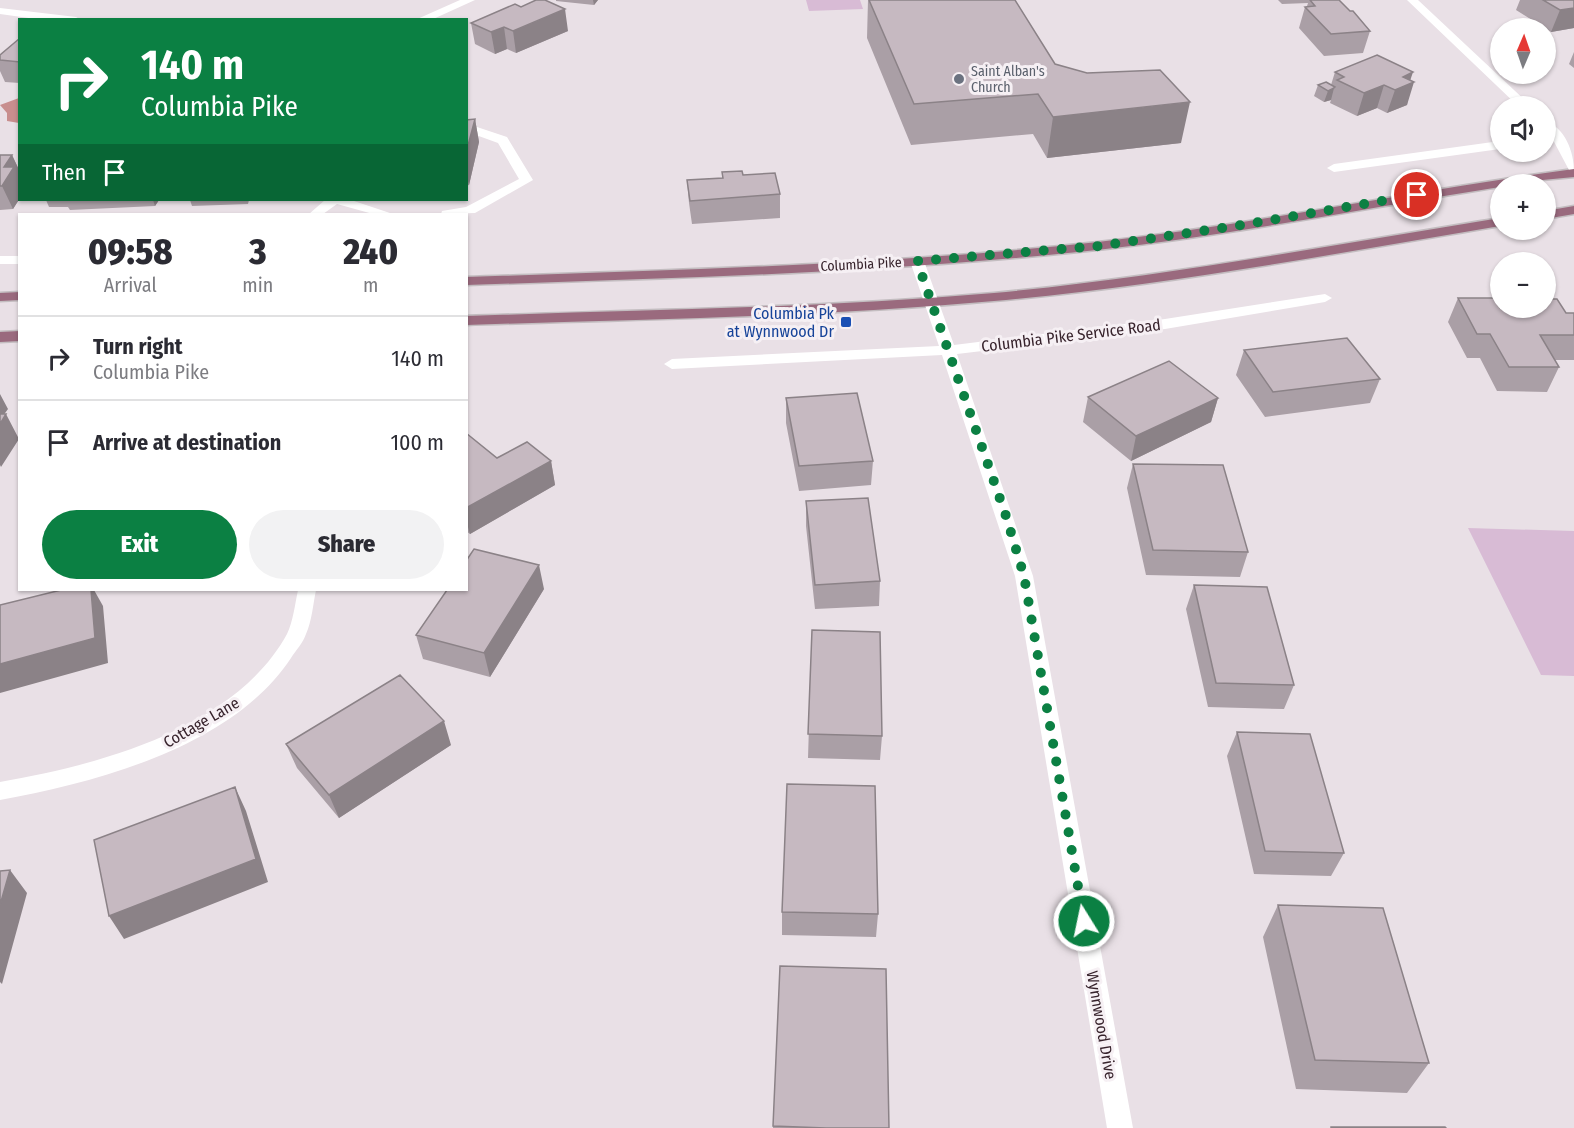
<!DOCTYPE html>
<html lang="en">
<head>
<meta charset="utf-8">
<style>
	:root { --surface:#fff; --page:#f2f2f3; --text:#2b2b33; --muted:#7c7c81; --line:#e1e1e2; --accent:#0b8043 }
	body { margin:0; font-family:"Fira Sans Condensed",sans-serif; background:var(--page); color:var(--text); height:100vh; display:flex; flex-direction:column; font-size:22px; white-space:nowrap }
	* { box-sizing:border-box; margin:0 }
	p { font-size:20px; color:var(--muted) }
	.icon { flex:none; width:33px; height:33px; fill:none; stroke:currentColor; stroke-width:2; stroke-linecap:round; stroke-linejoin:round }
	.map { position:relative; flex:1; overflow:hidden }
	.details { position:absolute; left:18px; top:213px; width:450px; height:378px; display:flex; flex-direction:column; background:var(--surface); border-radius:0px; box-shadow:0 2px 4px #0004 }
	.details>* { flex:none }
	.hud { position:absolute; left:18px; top:18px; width:450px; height:183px; border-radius:0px; box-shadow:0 2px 4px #0004; background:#0b8043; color:#fff; overflow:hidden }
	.needle { width:39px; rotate:2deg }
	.buttons { position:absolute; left:1490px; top:18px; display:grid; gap:12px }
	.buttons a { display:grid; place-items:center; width:66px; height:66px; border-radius:50%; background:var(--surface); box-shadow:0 2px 4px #0004; font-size:30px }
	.pin { position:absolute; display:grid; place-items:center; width:51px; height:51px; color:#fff; margin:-26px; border:3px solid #fff; border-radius:50%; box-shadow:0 2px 6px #0007 }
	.me { position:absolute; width:66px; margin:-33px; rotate:350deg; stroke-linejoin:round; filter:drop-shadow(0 0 4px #0008) }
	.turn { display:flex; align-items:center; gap:21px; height:126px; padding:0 24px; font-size:27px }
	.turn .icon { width:78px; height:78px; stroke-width:2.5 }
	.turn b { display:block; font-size:42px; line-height:51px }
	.then { display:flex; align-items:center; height:57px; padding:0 24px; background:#0003; gap:12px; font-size:22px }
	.eta { display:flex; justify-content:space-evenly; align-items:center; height:102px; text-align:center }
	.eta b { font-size:36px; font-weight:800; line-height:42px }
	.cta { display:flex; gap:12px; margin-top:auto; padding:12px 24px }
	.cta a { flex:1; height:69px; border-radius:36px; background:var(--accent); color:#fff; font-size:24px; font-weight:800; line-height:69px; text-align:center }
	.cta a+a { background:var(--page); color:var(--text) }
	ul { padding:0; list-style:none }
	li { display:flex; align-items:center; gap:18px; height:84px; padding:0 24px; border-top:2px solid var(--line) }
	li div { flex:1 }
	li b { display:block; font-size:22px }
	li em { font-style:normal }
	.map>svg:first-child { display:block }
</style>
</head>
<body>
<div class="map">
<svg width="1574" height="1128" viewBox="0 0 1574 1128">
	<rect width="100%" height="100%" fill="#e9e0e6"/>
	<path fill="#d8bbd5" d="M 806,0 L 860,0 L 863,9 L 809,11 Z
		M 1468,528 L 1574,531 L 1574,676 L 1541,675 Z"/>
	<path fill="#c88e8e" d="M 19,98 L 19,123 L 7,121 L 7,113 L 0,105 Z"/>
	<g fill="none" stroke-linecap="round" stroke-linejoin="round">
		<g stroke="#c3bdc0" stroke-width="3">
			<path id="major" d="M 1574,169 L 1574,177 L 1500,184 L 1500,187 C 1366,208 1233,235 1097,250 C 888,273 677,278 466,285 L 466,277 C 677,270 888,265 1098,242 C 1258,224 1415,190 1574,169 Z
				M 1574,206 L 1574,214 L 1545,219 L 1545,211 Z
				M 1500,218 L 1500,226 C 1332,254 1164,286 994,301 C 818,317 642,319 466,325 L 466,316 C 642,310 818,308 994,293 C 1164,277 1332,245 1500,218 Z
				M 20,292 L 20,300 L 0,301 L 0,293 Z
				M 20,331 L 20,341 L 0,342 L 0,332 Z"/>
		</g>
		<path fill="#fff" fill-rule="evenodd" d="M 460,0 L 475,0 L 431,20 L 415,20 Z
			M 1407,0 L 1418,0 L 1531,106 L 1518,106 Z
			M 0,8 L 76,17 L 81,20 L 43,20 L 0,14 Z
			M 1545,121 C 1565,127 1574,152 1574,171 L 1569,170 L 1552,138 L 1545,132 Z
			M 477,127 L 507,137 L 533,180 L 475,213 L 441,214 L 442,211 L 466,207 L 519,179 L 498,143 L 476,135 L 466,136 L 466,128 Z
			M 1500,141 L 1500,149 L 1334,172 L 1327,168 L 1334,164 Z
			M 325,200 L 351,200 L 393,214 L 373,214 L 337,204 L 323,214 L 309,214 Z
			M 0,256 L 20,256 L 20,264 L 0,264 Z
			M 917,257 L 924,261 L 954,345 L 1165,319 L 1325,294 L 1332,298 L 1325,302 L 1165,329 L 957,354 L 1033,576 L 1133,1128 L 1107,1128 L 1015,576 L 942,355 L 672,369 L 664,364 L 672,359 L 939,346 L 910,261 Z
			M 298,590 L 316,590 C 313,604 312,621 306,634 C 303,643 296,650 291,658 C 233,746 99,782 0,800 L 0,782 C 98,765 235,729 287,634 C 293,622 295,604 298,590 Z"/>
		<use href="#major" fill="#9a6a7e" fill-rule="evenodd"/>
	</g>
	<path fill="#aa9fa6" d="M 556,0 L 598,0 L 594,5 L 556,1 Z
		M 868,0 L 1055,64 L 1181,143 L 1047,158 L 1033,134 L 911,145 L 867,38 Z
		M 1278,0 L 1339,0 L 1370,31 L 1363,53 L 1324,56 L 1299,28 L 1305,7 L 1307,6 L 1308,3 L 1282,4 Z
		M 1520,0 L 1574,0 L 1574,28 L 1551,32 L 1516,10 Z
		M 471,23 L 568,31 L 516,53 L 507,49 L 495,54 L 475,44 Z
		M 20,38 L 20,83 L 5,82 L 0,71 L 0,55 Z
		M 1574,52 L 1574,68 L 1569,64 Z
		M 1335,72 L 1411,81 L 1407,105 L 1387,113 L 1377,108 L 1357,116 L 1330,103 L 1331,100 L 1324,102 L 1314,96 L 1318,85 L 1331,85 Z
		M 475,119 L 479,142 L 469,185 L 466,186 L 466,120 Z
		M 0,155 L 12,155 L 20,172 L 20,198 L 13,209 L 0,210 Z
		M 722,172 L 743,175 L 780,194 L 780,218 L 692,224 L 689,203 L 687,180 L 722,178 Z
		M 46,200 L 159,200 L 155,206 L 70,210 L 68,207 L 49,207 Z
		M 190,200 L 265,200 L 249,200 L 248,204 L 192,206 Z
		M 1458,298 L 1566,313 L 1574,313 L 1574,360 L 1554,360 L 1559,367 L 1547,392 L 1497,391 L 1480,358 L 1467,358 L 1448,322 Z
		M 1244,350 L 1380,379 L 1370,403 L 1265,417 L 1236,375 Z
		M 1088,397 L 1218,398 L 1211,422 L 1131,461 L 1083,422 Z
		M 786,398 L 873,461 L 871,485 L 799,491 L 786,423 Z
		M 466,433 L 497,458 L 551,461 L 555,485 L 470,534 L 466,531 Z
		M 1133,464 L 1248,552 L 1240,577 L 1146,575 L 1127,488 Z
		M 806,501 L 880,581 L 879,606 L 815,609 L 806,526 Z
		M 1194,585 L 1294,685 L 1284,709 L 1208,707 L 1186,609 Z
		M 544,589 L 490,677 L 423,659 L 416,635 Z
		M 812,630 L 882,736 L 880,760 L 808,758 Z
		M 1237,732 L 1344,853 L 1331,876 L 1254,874 L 1227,756 Z
		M 286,744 L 451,745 L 339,818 L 297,768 Z
		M 1278,905 L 1429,1063 L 1407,1093 L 1296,1089 L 1263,937 Z
		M 782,912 L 878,914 L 876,937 L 782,935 Z
		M 780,966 L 889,1128 L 773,1128 Z"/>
	<path fill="#8b8287" d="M 593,0 L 598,0 L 594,5 Z
		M 1574,8 L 1574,28 L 1551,32 L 1560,10 Z
		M 565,9 L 568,31 L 516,53 L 513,31 Z
		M 504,27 L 507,49 L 495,54 L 491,32 Z
		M 1413,72 L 1409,84 L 1414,82 L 1407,105 L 1387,113 L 1395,90 L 1403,77 Z
		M 1384,85 L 1377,108 L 1357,116 L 1364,93 Z
		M 1334,88 L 1331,100 L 1324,102 L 1328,91 Z
		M 1190,102 L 1181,143 L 1047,158 L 1053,117 Z
		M 475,119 L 479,142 L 469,185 L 466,174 L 466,153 Z
		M 12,155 L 20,172 L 20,198 L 13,209 L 2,186 L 4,167 Z
		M 153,200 L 159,200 L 155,206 Z
		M 0,394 L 8,409 L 0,420 Z
		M 1218,398 L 1211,422 L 1131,461 L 1136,436 Z
		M 6,414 L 19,439 L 1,467 L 0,465 L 0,424 Z
		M 551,461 L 555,485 L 470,534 L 466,520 L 466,508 Z
		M 539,565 L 544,589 L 490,677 L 484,653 Z
		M 91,590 L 94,590 L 103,606 L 108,663 L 0,693 L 0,664 Z
		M 444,721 L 451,745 L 339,818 L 329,795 Z
		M 235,787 L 246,811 L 268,882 L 124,939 L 109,916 Z
		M 10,870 L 27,893 L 2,984 L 0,982 L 0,905 Z"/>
	<path fill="#c6b9c1" stroke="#8b8287" stroke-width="1.5" d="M 536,0 L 545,0 L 565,9 L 513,31 L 504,27 L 491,32 L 471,23 L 515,4 L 521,7 Z
		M 869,0 L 1015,0 L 1055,64 L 1087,73 L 1160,70 L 1190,102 L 1053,117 L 1038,94 L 914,104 Z
		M 1310,0 L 1339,0 L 1350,11 L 1353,11 L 1370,31 L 1331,34 L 1305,7 L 1315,6 Z
		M 1543,0 L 1574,0 L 1574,8 L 1560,10 Z
		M 20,38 L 20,62 L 0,60 L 0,55 Z
		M 1377,55 L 1413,72 L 1403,77 L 1414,82 L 1395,90 L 1384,85 L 1364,93 L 1337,80 L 1344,77 L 1335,72 Z
		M 1326,82 L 1335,87 L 1334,88 L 1328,91 L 1318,85 Z
		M 475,119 L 466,153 L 466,120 Z
		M 0,155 L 12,155 L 4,167 L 14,167 L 2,186 L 0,186 Z
		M 742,171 L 743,175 L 775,173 L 780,194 L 690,201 L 687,180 L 723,178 L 722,172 Z
		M 1458,298 L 1500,298 L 1500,308 L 1545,308 L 1545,299 L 1557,299 L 1566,313 L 1574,313 L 1574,335 L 1540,335 L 1559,367 L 1509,367 L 1490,334 L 1477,334 Z
		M 1347,338 L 1380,379 L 1273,392 L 1244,350 Z
		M 1169,361 L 1218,398 L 1136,436 L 1088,397 Z
		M 857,393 L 873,461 L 799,466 L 786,398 Z
		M 0,414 L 6,414 L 0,424 Z
		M 466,433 L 497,458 L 527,442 L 551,461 L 466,508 Z
		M 1133,464 L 1223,465 L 1248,552 L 1153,550 Z
		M 868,498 L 880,581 L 815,585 L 806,501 Z
		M 474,549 L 539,565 L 484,653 L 416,635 L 447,590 L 466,590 L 466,561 Z
		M 1194,585 L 1267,587 L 1294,685 L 1216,683 Z
		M 61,590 L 91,590 L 95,638 L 0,664 L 0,605 Z
		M 812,630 L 880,632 L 882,736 L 808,734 Z
		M 400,675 L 444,721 L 329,795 L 286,744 Z
		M 1237,732 L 1310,734 L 1344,853 L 1265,851 Z
		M 787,784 L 875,786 L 878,914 L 782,912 Z
		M 235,787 L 256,859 L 109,916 L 94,840 Z
		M 10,870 L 0,905 L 0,871 Z
		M 1278,905 L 1383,908 L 1429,1063 L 1315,1060 Z
		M 780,966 L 886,969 L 889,1128 L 826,1128 L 773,1126 Z
		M 1331,1127 L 1445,1127 L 1446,1128 L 1331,1128 Z"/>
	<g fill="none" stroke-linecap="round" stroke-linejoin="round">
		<path stroke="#0b8043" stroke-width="10" stroke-dasharray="0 18" d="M 1084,921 L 1024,576 L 1006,516 L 917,261 L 1099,246 L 1236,226 L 1417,195"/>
	</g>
	<circle fill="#6b7280" stroke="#f6f0f4" stroke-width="2" cx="959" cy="79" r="6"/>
	<rect fill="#1a4fb4" stroke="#f6f0f4" stroke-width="2" x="840" y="316" width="12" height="12" rx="3"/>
	<g text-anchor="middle" stroke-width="6" stroke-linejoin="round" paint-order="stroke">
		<g font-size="14" fill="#5b616d" stroke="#f6f0f4" text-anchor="start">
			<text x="971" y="76">Saint Alban's<tspan x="971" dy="16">Church</tspan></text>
		</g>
		<g font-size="14" fill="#37232c" stroke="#f6f0f4">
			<text transform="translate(861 264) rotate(-3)" y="5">Columbia Pike</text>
		</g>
		<g font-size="16" fill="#164399" stroke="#f6f0f4" text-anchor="end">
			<text x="834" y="319">Columbia Pk<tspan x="834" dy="18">at Wynnwood Dr</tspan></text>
		</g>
		<g font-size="16" fill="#37232c" stroke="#f6f0f4">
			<text transform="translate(1071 335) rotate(-7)" y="6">Columbia Pike Service Road</text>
			<text transform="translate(201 722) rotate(-30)" y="6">Cottage Lane</text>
			<text transform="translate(1102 1025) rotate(80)" y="6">Wynnwood Drive</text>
		</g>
	</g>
</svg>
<div class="buttons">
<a><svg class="needle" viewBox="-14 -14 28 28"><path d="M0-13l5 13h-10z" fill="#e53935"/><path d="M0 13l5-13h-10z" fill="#7c7c81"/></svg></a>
<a><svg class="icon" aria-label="sound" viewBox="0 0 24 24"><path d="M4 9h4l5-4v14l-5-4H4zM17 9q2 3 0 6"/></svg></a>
<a>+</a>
<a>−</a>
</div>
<div class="pin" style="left:1417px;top:195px;background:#d93025"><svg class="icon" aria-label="arrive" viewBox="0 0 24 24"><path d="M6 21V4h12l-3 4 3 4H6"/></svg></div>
<svg class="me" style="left:1084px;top:921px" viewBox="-20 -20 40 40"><circle r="17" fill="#0b8043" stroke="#fff" stroke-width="3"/><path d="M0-11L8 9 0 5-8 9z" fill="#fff"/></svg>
<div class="hud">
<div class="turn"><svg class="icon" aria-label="right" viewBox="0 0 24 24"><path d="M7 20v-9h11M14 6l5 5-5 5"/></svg><div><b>140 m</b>Columbia Pike</div></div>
<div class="then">Then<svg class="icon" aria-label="arrive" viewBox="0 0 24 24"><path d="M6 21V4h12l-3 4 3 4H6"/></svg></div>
</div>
<section class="details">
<div class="eta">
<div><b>09:58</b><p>Arrival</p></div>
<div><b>3</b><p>min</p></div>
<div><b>240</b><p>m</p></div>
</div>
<ul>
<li><svg class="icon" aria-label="right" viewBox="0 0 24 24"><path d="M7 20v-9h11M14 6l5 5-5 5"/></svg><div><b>Turn right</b><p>Columbia Pike</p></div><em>140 m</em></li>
<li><svg class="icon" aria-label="arrive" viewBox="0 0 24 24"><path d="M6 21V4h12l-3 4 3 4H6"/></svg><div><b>Arrive at destination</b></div><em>100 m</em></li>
</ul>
<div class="cta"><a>Exit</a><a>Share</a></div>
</section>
</div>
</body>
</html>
